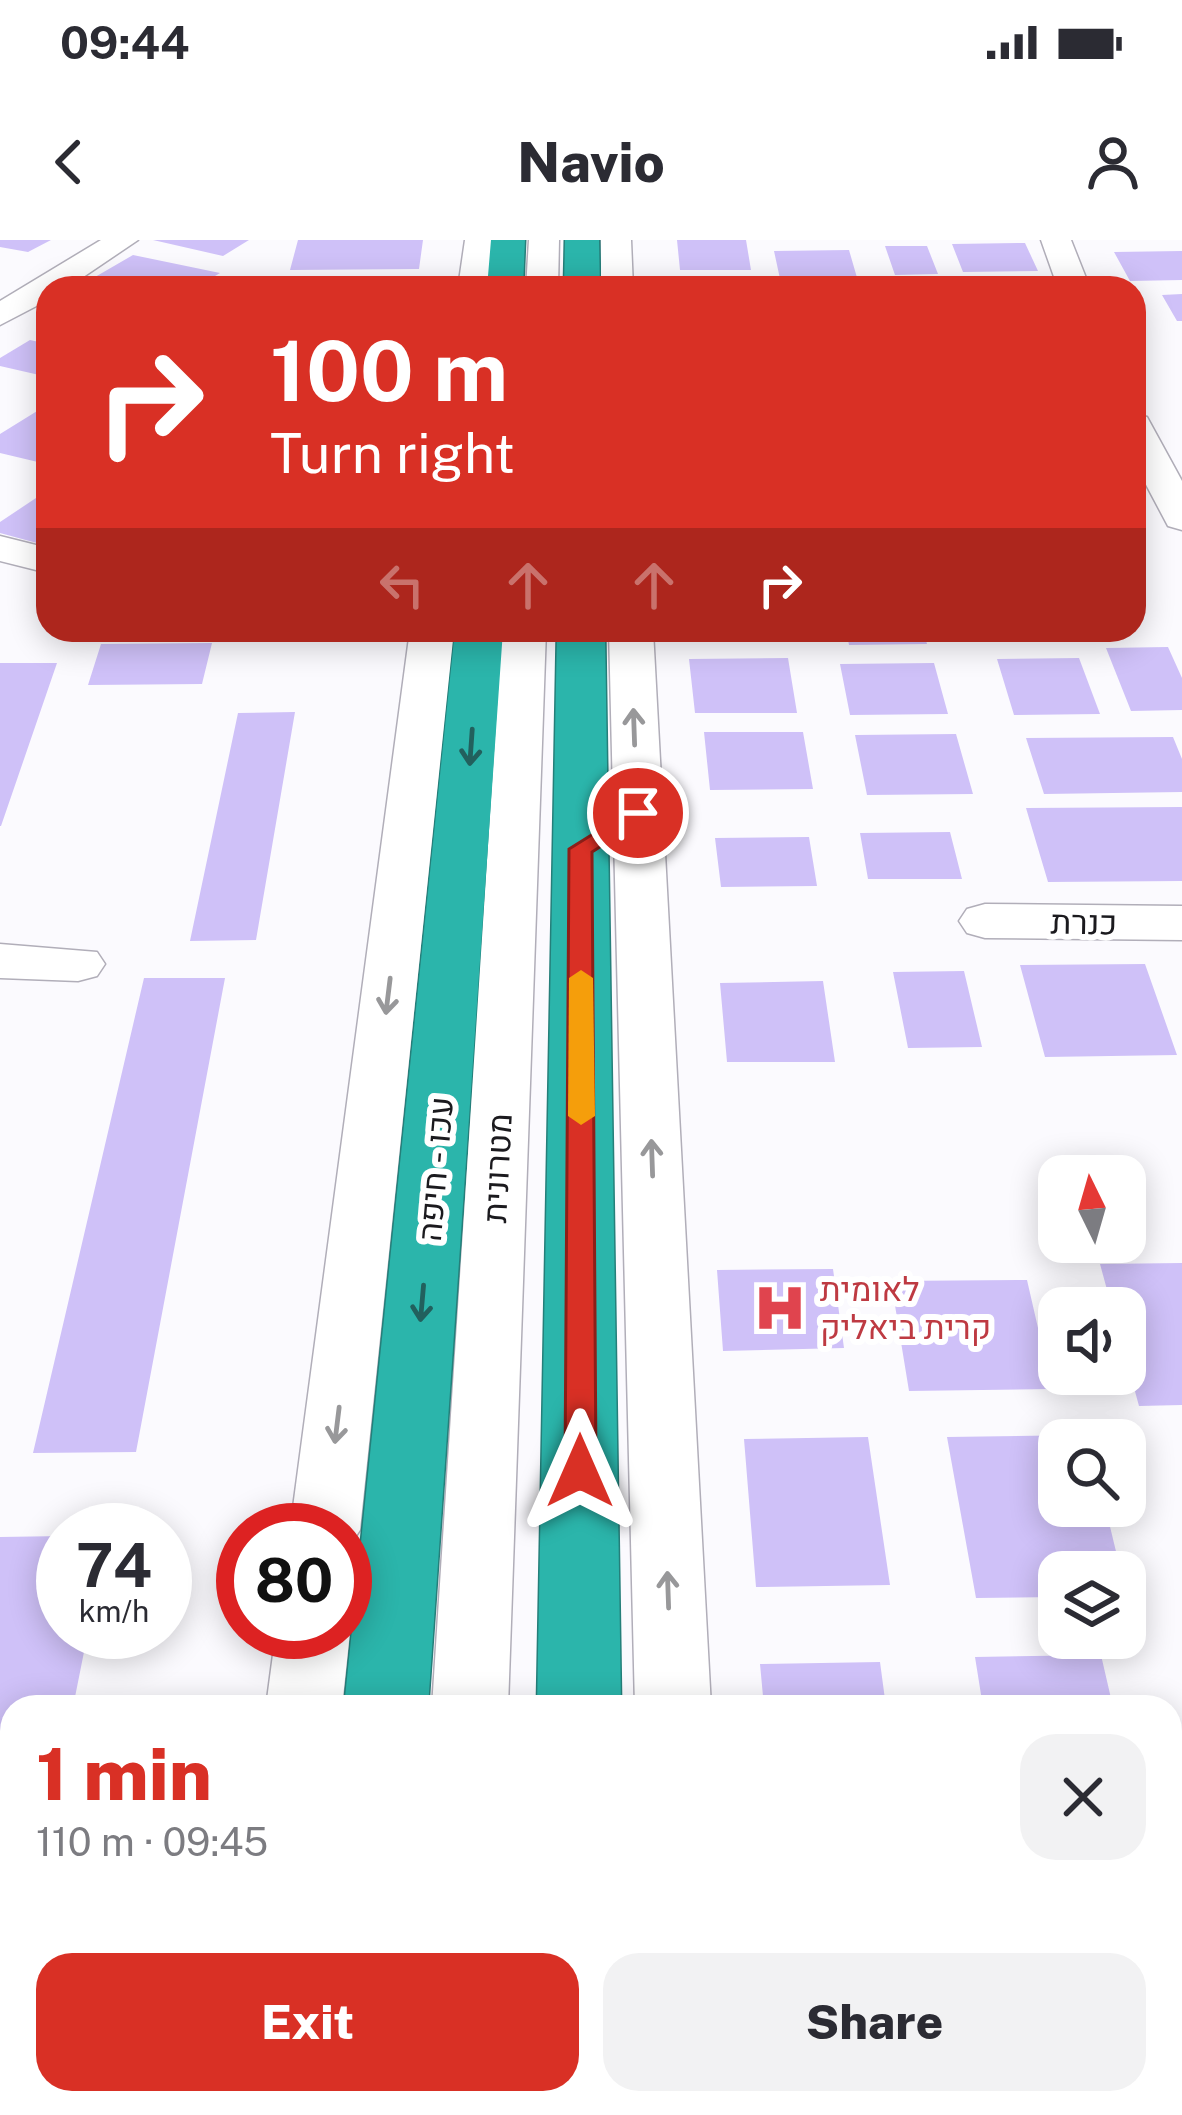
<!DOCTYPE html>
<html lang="en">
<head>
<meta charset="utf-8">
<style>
	:root { --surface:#fff; --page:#f2f2f3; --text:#2b2b33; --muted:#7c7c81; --accent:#d93025 }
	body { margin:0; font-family:"Public Sans",Heebo,sans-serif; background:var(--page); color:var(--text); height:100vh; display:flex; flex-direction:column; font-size:45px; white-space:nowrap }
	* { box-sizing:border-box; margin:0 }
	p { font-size:39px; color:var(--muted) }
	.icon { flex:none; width:66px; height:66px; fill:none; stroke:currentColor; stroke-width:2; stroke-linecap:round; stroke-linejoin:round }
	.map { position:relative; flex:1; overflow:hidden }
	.sheet { position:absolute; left:0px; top:1455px; width:1182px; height:420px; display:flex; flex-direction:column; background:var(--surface); border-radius:36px 36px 0 0; box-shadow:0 6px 30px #0003 }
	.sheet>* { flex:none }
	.top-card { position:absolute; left:36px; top:36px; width:1110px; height:366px; border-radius:36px; box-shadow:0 6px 30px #0003; background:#d93025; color:#fff; overflow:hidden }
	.needle { width:78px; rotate:355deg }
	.fabs { position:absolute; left:1038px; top:915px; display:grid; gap:24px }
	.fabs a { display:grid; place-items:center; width:108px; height:108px; border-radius:24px; background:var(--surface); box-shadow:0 6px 30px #0003; font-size:60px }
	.speed { position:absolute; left:36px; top:1263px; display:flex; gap:24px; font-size:60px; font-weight:700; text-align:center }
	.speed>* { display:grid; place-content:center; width:156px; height:156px; border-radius:50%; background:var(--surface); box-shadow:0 6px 30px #0003; line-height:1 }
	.speed small { font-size:30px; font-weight:400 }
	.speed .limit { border:18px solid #d22; background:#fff; color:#111 }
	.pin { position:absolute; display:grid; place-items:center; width:102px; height:102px; color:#fff; margin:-51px; border:6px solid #fff; border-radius:50%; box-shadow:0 3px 12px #0007 }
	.me { position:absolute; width:132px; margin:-66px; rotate:0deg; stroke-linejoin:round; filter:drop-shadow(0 0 9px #0008) }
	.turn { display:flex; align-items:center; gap:42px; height:252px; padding:0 36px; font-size:54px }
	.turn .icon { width:156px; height:156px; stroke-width:2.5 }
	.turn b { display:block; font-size:84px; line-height:102px }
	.lanes { display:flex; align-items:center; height:114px; padding:0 36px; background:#0003; justify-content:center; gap:60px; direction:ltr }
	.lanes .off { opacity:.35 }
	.round { display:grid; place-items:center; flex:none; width:126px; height:126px; border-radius:36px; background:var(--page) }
	.headline { display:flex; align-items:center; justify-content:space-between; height:204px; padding:0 36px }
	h1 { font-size:72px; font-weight:800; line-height:90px; color:var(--accent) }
	.primary-button { display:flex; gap:24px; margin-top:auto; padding:24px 36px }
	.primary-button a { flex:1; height:138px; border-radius:36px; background:var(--accent); color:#fff; font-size:48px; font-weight:800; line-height:138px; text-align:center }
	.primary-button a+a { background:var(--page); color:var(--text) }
	.status { display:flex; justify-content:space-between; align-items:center; height:84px; padding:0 60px; background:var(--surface); direction:ltr }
	.status svg { height:33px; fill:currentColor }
	header { display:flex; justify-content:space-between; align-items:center; height:156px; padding:0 36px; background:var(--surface); font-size:54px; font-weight:800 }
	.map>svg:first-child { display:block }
</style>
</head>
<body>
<div class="status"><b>09:44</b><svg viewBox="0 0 49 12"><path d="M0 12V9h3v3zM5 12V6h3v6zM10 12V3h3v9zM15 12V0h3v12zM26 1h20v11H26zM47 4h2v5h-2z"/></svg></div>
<header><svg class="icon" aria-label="back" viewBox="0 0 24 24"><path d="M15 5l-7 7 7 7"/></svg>Navio<svg class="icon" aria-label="person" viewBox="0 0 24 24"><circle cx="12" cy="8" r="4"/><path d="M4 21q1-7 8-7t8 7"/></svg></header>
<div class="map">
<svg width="1182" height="1875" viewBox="0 0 1182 1875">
	<rect width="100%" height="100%" fill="#fbfafe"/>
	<path fill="#cfc1f8" d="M 0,0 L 51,0 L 28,12 L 0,7 Z
		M 153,0 L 249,0 L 223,16 Z
		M 298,0 L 423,0 L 419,29 L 290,30 Z
		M 677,0 L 746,0 L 751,30 L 680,30 Z
		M 1025,3 L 1038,31 L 963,32 L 952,4 Z
		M 885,6 L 927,6 L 938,34 L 895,35 Z
		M 849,10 L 860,48 L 782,48 L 774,11 Z
		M 1182,11 L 1182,40 L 1130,41 L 1114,12 Z
		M 133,15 L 220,33 L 195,48 L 83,44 Z
		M 756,37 L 758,48 L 702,48 L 701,38 Z
		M 423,38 L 422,48 L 285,48 L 287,39 Z
		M 1182,54 L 1182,81 L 1177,81 L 1162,55 Z
		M 30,100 L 48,104 L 48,137 L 0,126 L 0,118 Z
		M 42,168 L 48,169 L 48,219 L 42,223 L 0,213 L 0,194 Z
		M 48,250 L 48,306 L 0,293 L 0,282 Z
		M 695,390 L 794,390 L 796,399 L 696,399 Z
		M 846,390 L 923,390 L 927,404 L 849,405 Z
		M 212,403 L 202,444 L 88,445 L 101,404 Z
		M 1168,407 L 1182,438 L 1182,470 L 1131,471 L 1106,408 Z
		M 788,418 L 797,473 L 695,473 L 689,419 Z
		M 1079,418 L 1100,474 L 1014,475 L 997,419 Z
		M 0,423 L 57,423 L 1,586 L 0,586 Z
		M 934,423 L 948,474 L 850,475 L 840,424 Z
		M 295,472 L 256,700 L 190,701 L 238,473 Z
		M 704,492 L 803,492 L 813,549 L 710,550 Z
		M 956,494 L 973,554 L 867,555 L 855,495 Z
		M 1173,497 L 1182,519 L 1182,552 L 1044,554 L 1026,498 Z
		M 1182,567 L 1182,641 L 1048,642 L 1026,568 Z
		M 950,592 L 962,639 L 868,639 L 860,593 Z
		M 809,597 L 817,646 L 721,647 L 715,598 Z
		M 1145,724 L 1177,815 L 1045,817 L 1020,725 Z
		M 964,731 L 982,807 L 908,808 L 893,732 Z
		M 144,738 L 225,738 L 136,1212 L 33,1213 Z
		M 823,741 L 835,822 L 727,822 L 720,743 Z
		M 1182,1023 L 1182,1165 L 1139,1166 L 1125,1115 L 1125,1068 L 1112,1068 L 1100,1024 Z
		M 833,1029 L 844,1108 L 723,1111 L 717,1030 Z
		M 1027,1040 L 1052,1149 L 909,1151 L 891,1041 Z
		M 1087,1195 L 1088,1200 L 1059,1200 L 1059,1266 L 1105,1266 L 1121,1332 L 1059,1332 L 1059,1357 L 976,1358 L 947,1197 Z
		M 868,1197 L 890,1345 L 756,1347 L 744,1199 Z
		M 63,1296 L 63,1392 L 88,1392 L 73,1467 L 12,1467 L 12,1785 L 0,1836 L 0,1297 Z
		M 1101,1415 L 1113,1467 L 983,1467 L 975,1417 Z
		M 880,1422 L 886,1467 L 764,1467 L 760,1424 Z
		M 1048,1863 L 1167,1863 L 1169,1875 L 1050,1875 Z"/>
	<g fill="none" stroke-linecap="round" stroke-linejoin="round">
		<g stroke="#b1aeb9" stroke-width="3">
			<path id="minor" d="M 101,0 L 138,0 L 67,48 L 48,48 L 48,60 L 0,85 L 0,61 Z
				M 465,0 L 495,0 L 490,48 L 458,48 Z
				M 529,0 L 559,0 L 558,48 L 526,48 Z
				M 601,0 L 631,0 L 633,48 L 601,48 Z
				M 1041,0 L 1071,0 L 1090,48 L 1058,48 Z
				M 1134,174 L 1147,177 L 1182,241 L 1182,290 L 1168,286 L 1134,222 Z
				M 0,296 L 48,308 L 48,333 L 0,321 Z
				M 410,390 L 454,390 L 360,1290 L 345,1313 L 345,1290 L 290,1290 Z
				M 502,390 L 546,390 L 508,1467 L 432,1467 Z
				M 609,390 L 653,390 L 711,1467 L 635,1467 Z
				M 985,664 L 1182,666 L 1182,700 L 985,698 L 967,693 L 959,681 L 967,669 Z
				M 0,704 L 97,712 L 105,724 L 97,736 L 78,741 L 0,738 Z
				M 345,1381 L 350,1392 L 342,1467 L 266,1467 L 276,1392 L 345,1392 Z
				M 213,1863 L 301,1863 L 301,1875 L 211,1875 Z
				M 406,1863 L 494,1863 L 495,1875 L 405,1875 Z
				M 644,1863 L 732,1863 L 734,1875 L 644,1875 Z"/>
		</g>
		<g stroke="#257f7a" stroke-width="3">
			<path id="highway" d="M 491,0 L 525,0 L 523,48 L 487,48 Z
				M 565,0 L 599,0 L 600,48 L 564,48 Z
				M 455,390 L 503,390 L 428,1467 L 344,1467 Z
				M 557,390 L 605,390 L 621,1467 L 537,1467 Z
				M 296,1863 L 394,1863 L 389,1875 L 291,1875 Z
				M 529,1863 L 627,1863 L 627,1875 L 529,1875 Z"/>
		</g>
		<use href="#minor" fill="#fff" fill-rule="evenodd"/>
		<use href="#highway" fill="#2bb5ab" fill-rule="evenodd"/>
	</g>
	<defs><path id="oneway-shaft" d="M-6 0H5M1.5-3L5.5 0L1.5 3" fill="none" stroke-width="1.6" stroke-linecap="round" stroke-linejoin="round" transform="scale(3)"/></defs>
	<g stroke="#98989a">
		<use href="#oneway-shaft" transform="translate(634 487) rotate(-92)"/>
		<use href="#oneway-shaft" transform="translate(388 756) rotate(97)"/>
		<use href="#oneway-shaft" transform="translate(652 918) rotate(-92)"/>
		<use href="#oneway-shaft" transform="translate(337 1185) rotate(97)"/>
		<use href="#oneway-shaft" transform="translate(668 1350) rotate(-92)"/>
	</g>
	<g stroke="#22605d">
		<use href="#oneway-shaft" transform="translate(471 507) rotate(94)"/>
		<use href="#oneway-shaft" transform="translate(422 1063) rotate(95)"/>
	</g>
	<path fill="#d93025" stroke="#8d1f18" stroke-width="3" d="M 638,566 L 649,573 L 646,577 L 592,612 L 596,1231 L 592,1240 L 580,1244 L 569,1240 L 565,1231 L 569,609 Z"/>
	<path fill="#f59e0b" d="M 581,730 L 593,738 L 595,876 L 581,885 L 568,876 L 569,738 Z"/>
	<defs>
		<g id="hospital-bare" transform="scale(4.14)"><path d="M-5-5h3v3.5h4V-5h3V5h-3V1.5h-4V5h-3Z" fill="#e0444e" stroke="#fff" stroke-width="2.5" paint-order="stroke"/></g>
	</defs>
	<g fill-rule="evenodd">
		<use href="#hospital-bare" x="780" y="1068"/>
	</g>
	<g text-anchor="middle" stroke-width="12" stroke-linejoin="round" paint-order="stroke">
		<g font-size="33" fill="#1b1a1e" stroke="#fff">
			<text transform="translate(1084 682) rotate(1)" y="12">כנרת</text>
			<text transform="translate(497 928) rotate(-87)" y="12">מטרונית</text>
			<text transform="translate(435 929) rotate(-85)" y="12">עכו - חיפה</text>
		</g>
		<g font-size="33" fill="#be3a42" stroke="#fff" text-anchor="start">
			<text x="820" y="1061">לאומית<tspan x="820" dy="38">קרית ביאליק</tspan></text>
		</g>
	</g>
</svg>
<div class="fabs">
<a><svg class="needle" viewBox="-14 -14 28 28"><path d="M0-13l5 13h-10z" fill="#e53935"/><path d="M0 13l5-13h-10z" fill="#7c7c81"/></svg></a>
<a><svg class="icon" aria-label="sound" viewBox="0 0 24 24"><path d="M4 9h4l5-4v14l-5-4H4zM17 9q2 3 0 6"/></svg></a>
<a><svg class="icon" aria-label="search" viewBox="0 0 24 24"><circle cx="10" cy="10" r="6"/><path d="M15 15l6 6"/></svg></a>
<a><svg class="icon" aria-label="layers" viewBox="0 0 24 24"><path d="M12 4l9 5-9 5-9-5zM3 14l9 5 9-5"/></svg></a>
</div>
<div class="speed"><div>74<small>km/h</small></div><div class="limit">80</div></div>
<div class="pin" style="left:638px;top:573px;background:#d93025"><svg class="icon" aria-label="arrive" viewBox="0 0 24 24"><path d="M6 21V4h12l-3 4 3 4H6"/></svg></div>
<svg class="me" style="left:580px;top:1231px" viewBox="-20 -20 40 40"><path d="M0-17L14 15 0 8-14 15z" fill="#d93025" stroke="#fff" stroke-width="4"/></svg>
<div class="top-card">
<div class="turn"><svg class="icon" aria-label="right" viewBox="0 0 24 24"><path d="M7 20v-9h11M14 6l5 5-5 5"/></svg><div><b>100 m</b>Turn right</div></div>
<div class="lanes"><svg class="icon off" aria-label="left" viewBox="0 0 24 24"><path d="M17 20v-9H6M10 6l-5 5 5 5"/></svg><svg class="icon off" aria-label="ahead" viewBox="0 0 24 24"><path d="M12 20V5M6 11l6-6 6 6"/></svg><svg class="icon off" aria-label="ahead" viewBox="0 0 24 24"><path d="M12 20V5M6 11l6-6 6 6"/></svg><svg class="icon" aria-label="right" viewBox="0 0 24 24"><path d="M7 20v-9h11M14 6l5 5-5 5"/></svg></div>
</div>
<section class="sheet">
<div class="headline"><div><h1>1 min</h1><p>110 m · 09:45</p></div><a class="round"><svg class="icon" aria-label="close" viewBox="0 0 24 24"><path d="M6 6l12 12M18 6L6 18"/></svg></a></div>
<div class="primary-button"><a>Exit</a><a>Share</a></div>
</section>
</div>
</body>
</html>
